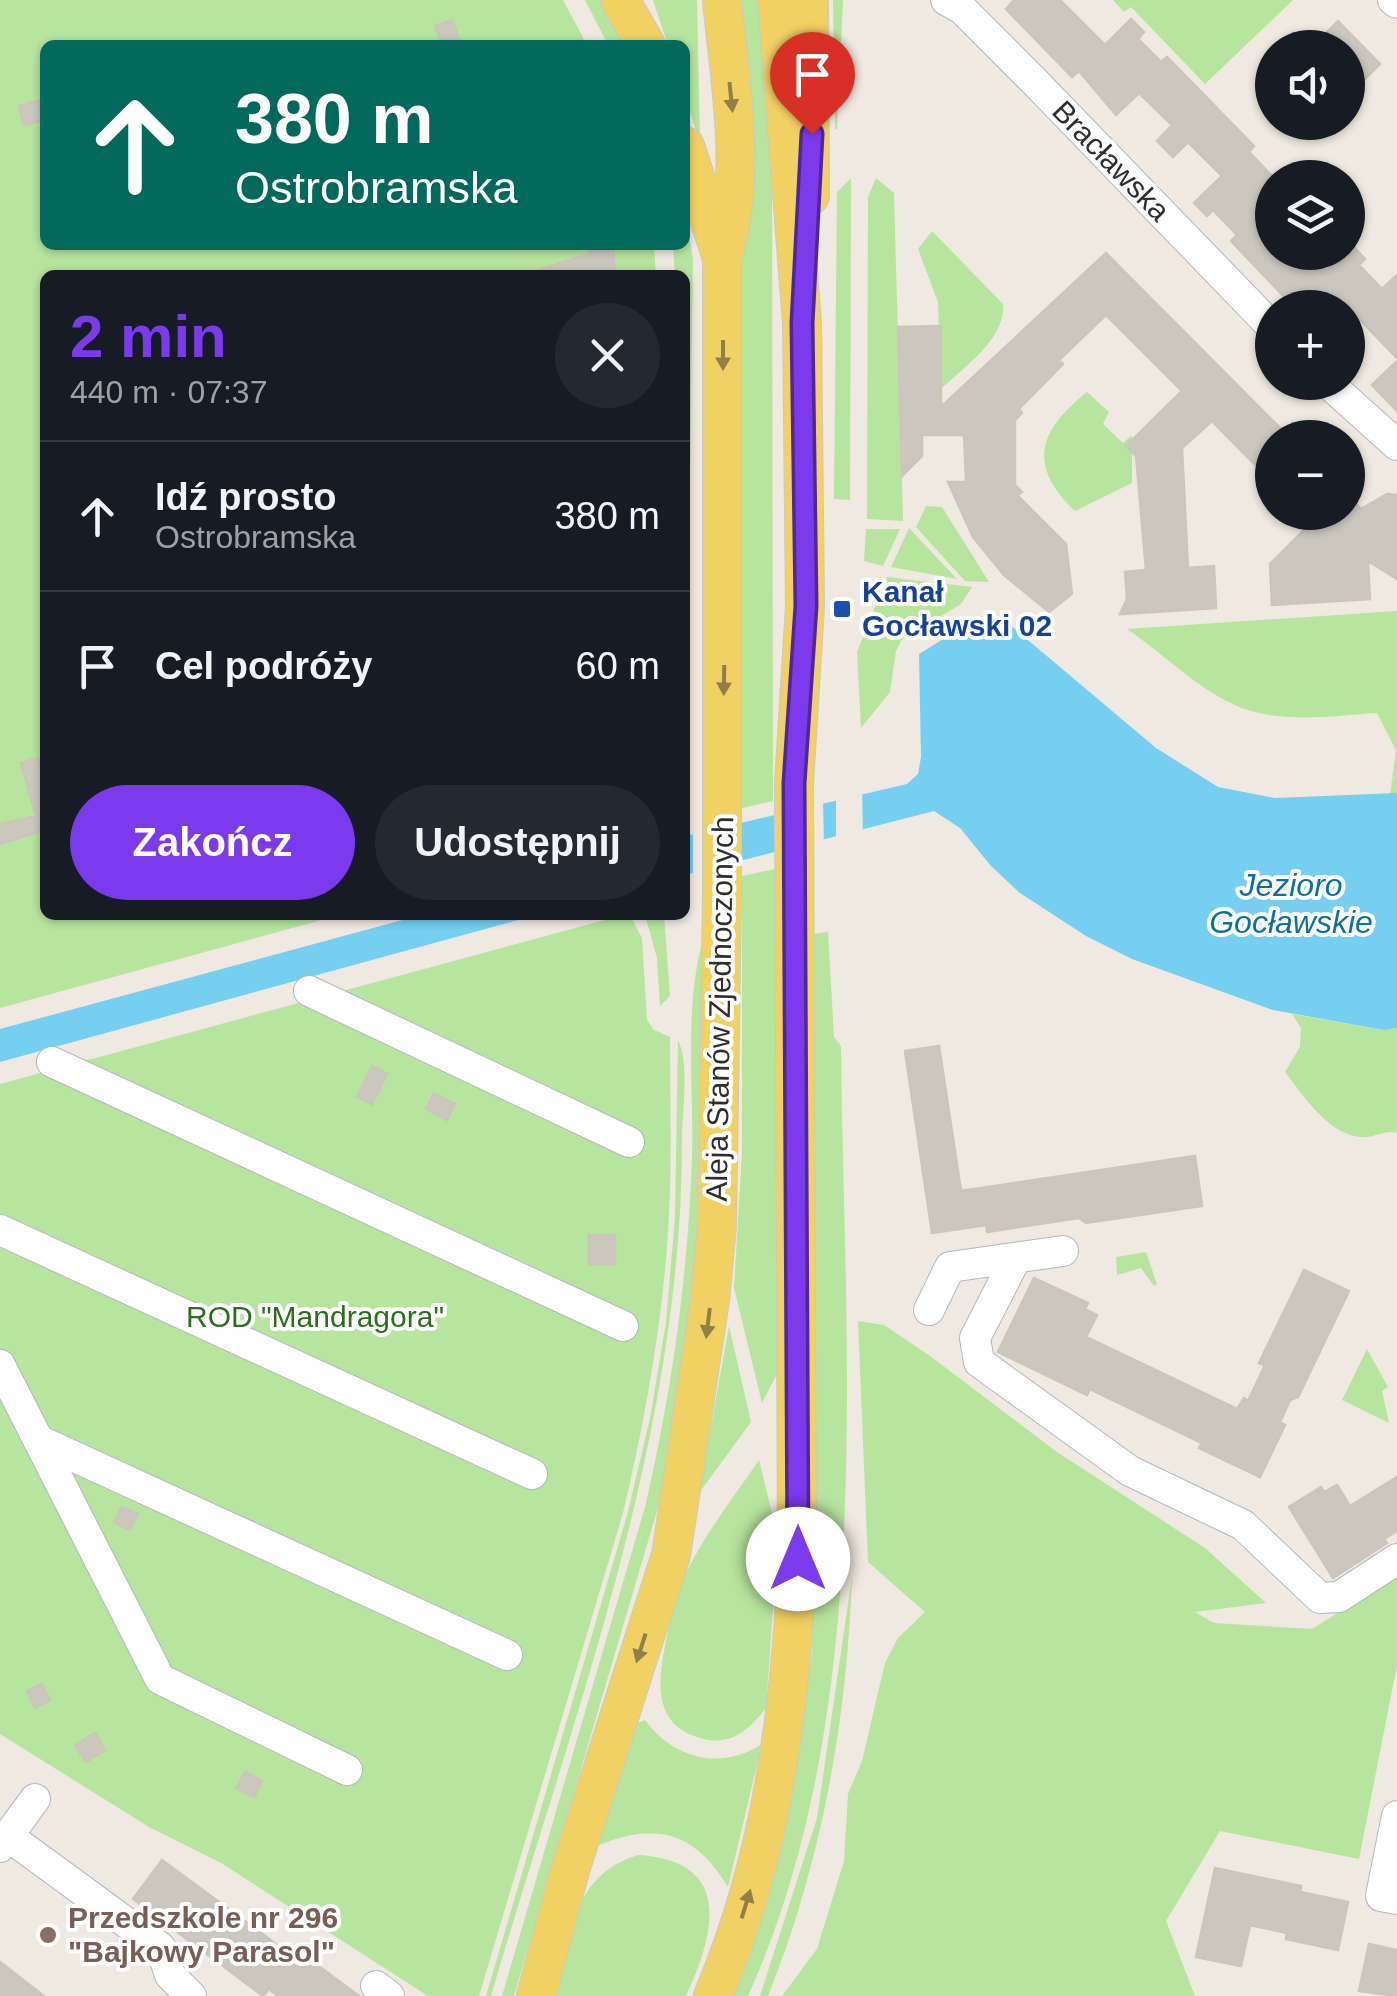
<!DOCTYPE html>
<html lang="pl">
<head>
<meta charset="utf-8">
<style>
	:root { --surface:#171b24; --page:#242831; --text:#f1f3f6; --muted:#9ea1a6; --line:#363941; --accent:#7c3aed }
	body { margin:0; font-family:Helvetica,sans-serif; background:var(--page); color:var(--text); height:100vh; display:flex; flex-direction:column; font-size:38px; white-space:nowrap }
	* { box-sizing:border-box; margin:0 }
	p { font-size:32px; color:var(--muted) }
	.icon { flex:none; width:55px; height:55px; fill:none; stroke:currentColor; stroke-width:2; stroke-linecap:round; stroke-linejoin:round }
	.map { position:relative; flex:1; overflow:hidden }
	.drawer { position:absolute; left:40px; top:270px; width:650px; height:650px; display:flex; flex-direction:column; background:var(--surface); border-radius:15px; box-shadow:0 2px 8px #0004 }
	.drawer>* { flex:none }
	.banner { position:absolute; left:40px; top:40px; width:650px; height:210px; border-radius:15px; box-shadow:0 2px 8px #0004; background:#00695c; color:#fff; overflow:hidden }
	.buttons { position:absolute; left:1255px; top:30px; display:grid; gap:20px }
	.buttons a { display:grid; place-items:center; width:110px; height:110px; border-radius:50%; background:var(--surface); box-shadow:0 2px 8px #0004; font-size:50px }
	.pin { position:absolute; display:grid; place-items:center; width:85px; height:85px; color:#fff; margin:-102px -42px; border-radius:50% 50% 50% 0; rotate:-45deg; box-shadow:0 0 10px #0007 }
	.pin .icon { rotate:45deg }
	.me { position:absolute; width:110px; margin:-55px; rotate:0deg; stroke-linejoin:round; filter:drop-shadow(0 0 8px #0008) }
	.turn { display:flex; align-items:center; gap:35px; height:210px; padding:0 30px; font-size:45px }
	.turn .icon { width:130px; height:130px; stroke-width:2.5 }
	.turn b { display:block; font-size:70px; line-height:85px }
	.round { display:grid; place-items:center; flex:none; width:105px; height:105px; border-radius:52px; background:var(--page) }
	.summary { display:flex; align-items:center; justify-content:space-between; height:170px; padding:0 30px }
	h1 { font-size:60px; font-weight:700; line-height:75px; color:var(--accent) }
	.action { display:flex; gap:20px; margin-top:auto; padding:20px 30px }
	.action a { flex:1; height:115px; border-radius:60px; background:var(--accent); color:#fff; font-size:40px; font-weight:700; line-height:115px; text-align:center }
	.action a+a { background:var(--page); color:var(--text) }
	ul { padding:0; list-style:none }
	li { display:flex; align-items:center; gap:30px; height:150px; padding:0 30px; border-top:2px solid var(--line) }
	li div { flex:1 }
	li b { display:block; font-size:38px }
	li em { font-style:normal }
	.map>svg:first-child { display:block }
</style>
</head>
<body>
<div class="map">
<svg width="1397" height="1996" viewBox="0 0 1397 1996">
	<rect width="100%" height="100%" fill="#efe9e1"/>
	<path fill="#b6e59e" d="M 0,0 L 563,0 L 587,45 L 45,45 L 45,245 L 654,245 L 656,275 L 45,275 L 45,915 L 340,915 L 0,1008 Z
		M 585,0 L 607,0 L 630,45 L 608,45 Z
		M 653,0 L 697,0 L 700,142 L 685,97 L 685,45 L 668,45 Z
		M 733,0 L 761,0 L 772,155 L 773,801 L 742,808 L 740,153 Z
		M 833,0 L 843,0 L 837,129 L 835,129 Z
		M 1113,0 L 1293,0 L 1205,84 L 1131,7 L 1124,12 Z
		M 851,178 L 850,500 L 834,499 L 837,192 Z
		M 876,178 L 894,193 L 903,521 L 867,519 L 868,197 Z
		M 685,208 L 693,259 L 689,547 L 685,543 L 685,275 L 675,275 L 673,245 L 685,245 Z
		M 932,231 L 1003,304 C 1006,339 964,367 941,389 L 938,302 L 918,249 Z
		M 1087,392 L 1109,412 L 1103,424 L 1123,443 L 1132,435 L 1132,483 L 1075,511 C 1027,466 1038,431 1087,392 Z
		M 926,506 L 942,507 L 989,582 L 965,581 L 916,527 Z
		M 909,528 L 957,579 L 891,567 Z
		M 866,529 L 900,529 L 883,566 L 864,561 Z
		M 887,577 L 972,587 L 961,604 L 902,639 L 896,651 L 890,692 L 861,728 L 857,652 Z
		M 1397,611 L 1397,793 L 1390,795 L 1396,750 L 1377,713 C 1339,715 1298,722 1259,713 C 1209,702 1169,657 1127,629 Z
		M 775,869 L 777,1374 L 762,1403 L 734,1288 L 742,1153 L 742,876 Z
		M 623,915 L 630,915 L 642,938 L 647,1020 L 654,1030 L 670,1037 C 670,1096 672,1156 669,1215 C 664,1316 646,1415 623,1513 L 479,1996 L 428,1996 L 221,1863 L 149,1827 L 0,1734 L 0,1084 Z
		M 645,915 L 664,915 L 670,996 L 660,1006 L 657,958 Z
		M 828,932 L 834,1037 L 841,1046 C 844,1353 877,1710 748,1996 L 730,1996 L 774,1871 L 790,1806 L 812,1651 L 812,934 Z
		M 702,943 L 703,1109 L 696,1300 L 662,1494 L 514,1996 L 502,1996 L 645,1507 C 672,1391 688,1276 692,1157 C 694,1086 684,1013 702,943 Z
		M 1292,1014 L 1384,1030 L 1397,1028 L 1397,1133 C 1386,1129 1373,1139 1360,1137 C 1328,1134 1303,1095 1285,1072 L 1300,1047 L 1301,1028 Z
		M 678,1040 C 690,1065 682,1110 682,1138 C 683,1434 573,1715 491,1996 L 486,1996 L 628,1512 L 650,1418 L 666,1322 L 675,1217 Z
		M 1146,1252 L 1157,1284 L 1154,1286 L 1141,1268 L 1117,1275 L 1116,1257 Z
		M 858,1321 L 884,1325 L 930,1356 L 1057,1452 L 1205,1548 L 1266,1603 L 1195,1612 L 1214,1623 L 1312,1629 L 1397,1576 L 1397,1665 L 1359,1859 L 1220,1831 L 1166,1921 L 1195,1996 L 782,1996 L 817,1949 L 844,1861 L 848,1794 L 862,1761 L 885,1663 L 898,1638 L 925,1612 L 868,1562 Z
		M 729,1326 L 751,1422 L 699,1493 Z
		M 1367,1349 L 1388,1387 L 1382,1391 L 1389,1423 L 1342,1400 Z
		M 759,1460 L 778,1538 L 766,1708 C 752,1726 735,1744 709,1740 C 649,1729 658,1680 667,1636 C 670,1621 672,1605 678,1591 C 697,1544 731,1501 759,1460 Z
		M 852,1576 C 847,1721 822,1861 768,1996 L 760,1996 L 817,1818 Z
		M 645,1720 C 674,1759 720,1771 762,1744 L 728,1887 C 695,1832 656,1821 597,1846 L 633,1725 Z
		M 638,1855 C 734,1861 715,1933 686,1996 L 556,1996 C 570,1936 572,1875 638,1855 Z"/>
	<path fill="#75cff0" d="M 991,621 L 1009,624 L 1156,748 L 1218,787 L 1275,798 L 1397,793 L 1397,1028 L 1384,1030 L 1273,1010 L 1132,959 L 1086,936 L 1020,893 L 991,866 L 960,828 L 934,811 L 685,875 L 685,836 L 907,784 L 918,774 L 921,757 L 919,654 L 953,633 Z
		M 421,915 L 536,915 L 0,1062 L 0,1029 Z"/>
	<path fill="#efe9e1" d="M 862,790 L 863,836 L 836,843 L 836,796 Z
		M 823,799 L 824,846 L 775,858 L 774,810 Z
		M 742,817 L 742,866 L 693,878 L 693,829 Z"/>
	<path fill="#cbc7bf" stroke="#cbc5ba" stroke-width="2.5" d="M 1014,0 L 1060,0 L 1105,45 L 1131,19 L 1144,32 L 1138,39 L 1161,62 L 1167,57 L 1254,146 L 1249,152 L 1272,176 L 1272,202 L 1265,209 L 1272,217 L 1272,252 L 1305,252 L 1326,271 L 1352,245 L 1365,259 L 1359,265 L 1382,289 L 1397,275 L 1397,358 L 1360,320 L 1348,331 L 1348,308 L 1308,308 L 1299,298 L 1292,305 L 1231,241 L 1237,235 L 1213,210 L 1207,216 L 1194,203 L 1222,176 L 1188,142 L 1173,157 L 1157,141 L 1172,125 L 1139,93 L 1116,115 L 1079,71 L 1072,77 L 1006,9 Z
		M 452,20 L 461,45 L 442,45 L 435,26 Z
		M 1338,21 L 1380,64 L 1348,96 L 1348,48 L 1311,48 Z
		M 39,100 L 44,120 L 24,125 L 19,106 Z
		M 587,245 L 612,245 L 616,275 L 535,275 L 535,271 L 590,254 Z
		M 1106,253 L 1290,438 L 1272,438 L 1272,482 L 1212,421 L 1182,448 L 1188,568 L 1214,566 L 1216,608 L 1120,614 L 1127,599 L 1125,572 L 1146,570 L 1136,456 L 1126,446 L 1182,391 L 1106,315 L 1059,360 L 1063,364 L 1019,409 L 1022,413 L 1015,420 L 1015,485 L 1022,492 L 1017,495 L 1066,544 L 1072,594 L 1049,612 L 1004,575 L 973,537 L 948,482 L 966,482 L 964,435 L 922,435 L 922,456 L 902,476 L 898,327 L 941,326 L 941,407 Z
		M 1397,361 L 1397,411 L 1372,385 Z
		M 1387,494 L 1397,495 L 1397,579 L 1368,561 L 1370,599 L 1272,605 L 1270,564 L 1312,522 L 1303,512 L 1348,512 L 1348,495 L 1361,509 Z
		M 38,758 L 45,782 L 45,830 L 0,844 L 0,824 L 36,816 L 21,763 Z
		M 939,1046 L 961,1191 L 1195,1156 L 1202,1206 L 1086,1223 L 1079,1218 L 987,1232 L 986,1225 L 932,1233 L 905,1051 Z
		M 372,1066 L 387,1074 L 372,1104 L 357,1097 Z
		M 434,1093 L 455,1104 L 447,1120 L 426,1109 Z
		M 589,1235 L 615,1235 L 615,1264 L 589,1264 Z
		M 1304,1270 L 1349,1291 L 1298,1397 L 1290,1400 L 1280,1422 L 1285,1425 L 1260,1477 L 1199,1448 L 1202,1443 L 1090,1389 L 1087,1395 L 998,1352 L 1034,1278 L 1088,1303 L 1085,1309 L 1097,1315 L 1086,1337 L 1237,1409 L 1244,1398 L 1248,1401 L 1265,1365 L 1259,1363 Z
		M 1397,1477 L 1397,1531 L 1384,1539 L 1387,1543 L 1333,1578 L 1289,1507 L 1321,1487 L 1324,1492 L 1337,1485 L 1350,1506 Z
		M 122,1507 L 138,1514 L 130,1530 L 114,1522 Z
		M 42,1684 L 50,1700 L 35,1708 L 27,1691 Z
		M 95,1733 L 105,1750 L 86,1762 L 75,1745 Z
		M 245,1772 L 262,1781 L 254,1797 L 236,1788 Z
		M 162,1860 L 288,1953 L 293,1947 L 359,1996 L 278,1996 L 269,1989 L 263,1996 L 133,1899 Z
		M 1215,1868 L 1301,1886 L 1300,1892 L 1348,1902 L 1338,1950 L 1286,1939 L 1287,1933 L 1250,1925 L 1241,1966 L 1196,1957 Z
		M 1369,1944 L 1397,1950 L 1397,1996 L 1359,1991 Z
		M 0,1962 L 44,1996 L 0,1996 Z"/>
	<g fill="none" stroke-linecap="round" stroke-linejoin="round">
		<g stroke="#b4b7c1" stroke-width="32">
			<path id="minor" d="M 946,0 L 962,9 L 1035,82 L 1272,327
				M 1393,0 L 1397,3
				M 1327,382 L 1397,445
				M 309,991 L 629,1142
				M 52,1062 L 623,1326
				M 0,1230 L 532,1474
				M 1016,1258 L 975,1338 L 979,1362 L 1130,1471 L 1243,1525 L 1320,1598 L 1339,1597 L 1397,1559
				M 929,1310 L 950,1267 L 1063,1251
				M 0,1365 L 160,1679 L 347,1770
				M 38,1440 L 507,1655
				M 1397,1816 L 1381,1896 L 1397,1899
				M 8,1836 L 161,1948 L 170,1975 L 191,1996
				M 0,1847 L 35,1799
				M 376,1986 L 389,1996"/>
		</g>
		<g stroke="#c9c9c9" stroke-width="40">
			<path id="major" d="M 620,0 L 646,45
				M 809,0 L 810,196
				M 685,146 L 722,258
				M 536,1996 L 571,1867 L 671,1555 L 710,1300 L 717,1226 L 722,896 L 722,258 C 748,176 730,84 722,0
				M 713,1996 C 772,1857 791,1708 797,1559 L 794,783 L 805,606 L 802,323 L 777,0"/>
		</g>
		<use href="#minor" stroke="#fff" stroke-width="30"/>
		<use href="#major" stroke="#f2d163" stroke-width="38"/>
	</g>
	<defs><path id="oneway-solid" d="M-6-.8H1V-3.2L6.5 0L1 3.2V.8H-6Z" transform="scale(2.5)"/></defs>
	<g fill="#908048">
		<use href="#oneway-solid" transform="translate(731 97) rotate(84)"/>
		<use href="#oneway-solid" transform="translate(723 355) rotate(90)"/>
		<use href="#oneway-solid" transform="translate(724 680) rotate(91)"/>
		<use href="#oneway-solid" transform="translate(708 1323) rotate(97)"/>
		<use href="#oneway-solid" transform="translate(641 1648) rotate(108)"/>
		<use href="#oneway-solid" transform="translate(746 1904) rotate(-73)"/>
	</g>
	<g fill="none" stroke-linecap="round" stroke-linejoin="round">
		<g stroke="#51269a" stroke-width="25">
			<path id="route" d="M 798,1559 L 794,783 L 806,606 L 802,323 L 812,134"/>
		</g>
		<use href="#route" stroke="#7c3aed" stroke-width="18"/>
	</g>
	<rect fill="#1a4fb4" stroke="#fff" stroke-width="4" x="832" y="599" width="20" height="20" rx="5"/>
	<circle fill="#8d6e63" stroke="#fff" stroke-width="4" cx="48" cy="1935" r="10"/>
	<g text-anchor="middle" stroke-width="8" stroke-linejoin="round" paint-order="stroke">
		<g font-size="30" fill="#2e2e2e" stroke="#fff">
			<text transform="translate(1111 161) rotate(46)" y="10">Bracławska</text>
			<text transform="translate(720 1009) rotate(-89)" y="10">Aleja Stanów Zjednoczonych</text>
		</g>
		<g font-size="30" font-weight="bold" fill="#164399" stroke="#fff" text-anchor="start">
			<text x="862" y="602">Kanał<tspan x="862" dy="34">Gocławski 02</tspan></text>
		</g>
		<g font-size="30" fill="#2c6e1b" stroke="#fff">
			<text x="315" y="1327">ROD "Mandragora"</text>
		</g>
		<g font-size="30" font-weight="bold" fill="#785e54" stroke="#fff" text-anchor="start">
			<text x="68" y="1928">Przedszkole nr 296<tspan x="68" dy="34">"Bajkowy Parasol"</tspan></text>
		</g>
		<g font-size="32" font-style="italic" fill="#0d6fa3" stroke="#fff">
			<text x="1291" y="896">Jezioro<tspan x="1291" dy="37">Gocławskie</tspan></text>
		</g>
	</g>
</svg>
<div class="buttons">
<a><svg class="icon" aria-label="sound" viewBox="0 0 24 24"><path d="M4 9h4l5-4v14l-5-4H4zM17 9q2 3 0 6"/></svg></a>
<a><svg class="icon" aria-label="layers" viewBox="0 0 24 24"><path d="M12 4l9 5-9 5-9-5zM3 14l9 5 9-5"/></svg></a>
<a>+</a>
<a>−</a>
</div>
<div class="pin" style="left:812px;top:134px;background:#d93025"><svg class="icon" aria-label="arrive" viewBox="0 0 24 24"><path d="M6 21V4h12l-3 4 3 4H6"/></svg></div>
<svg class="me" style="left:798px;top:1559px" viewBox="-20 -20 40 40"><circle r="19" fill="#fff"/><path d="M0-13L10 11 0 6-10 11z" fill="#7c3aed"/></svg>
<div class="banner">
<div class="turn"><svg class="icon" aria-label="ahead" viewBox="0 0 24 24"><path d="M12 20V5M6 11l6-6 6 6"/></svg><div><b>380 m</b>Ostrobramska</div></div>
</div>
<section class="drawer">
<div class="summary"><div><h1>2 min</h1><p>440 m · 07:37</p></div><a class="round"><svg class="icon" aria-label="close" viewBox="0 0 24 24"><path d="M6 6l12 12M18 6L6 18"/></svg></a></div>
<ul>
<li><svg class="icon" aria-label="ahead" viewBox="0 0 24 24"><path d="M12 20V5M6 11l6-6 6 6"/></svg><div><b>Idź prosto</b><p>Ostrobramska</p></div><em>380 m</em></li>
<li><svg class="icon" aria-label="arrive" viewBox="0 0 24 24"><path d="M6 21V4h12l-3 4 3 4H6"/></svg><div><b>Cel podróży</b></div><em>60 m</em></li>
</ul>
<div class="action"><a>Zakończ</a><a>Udostępnij</a></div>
</section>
</div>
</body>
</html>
